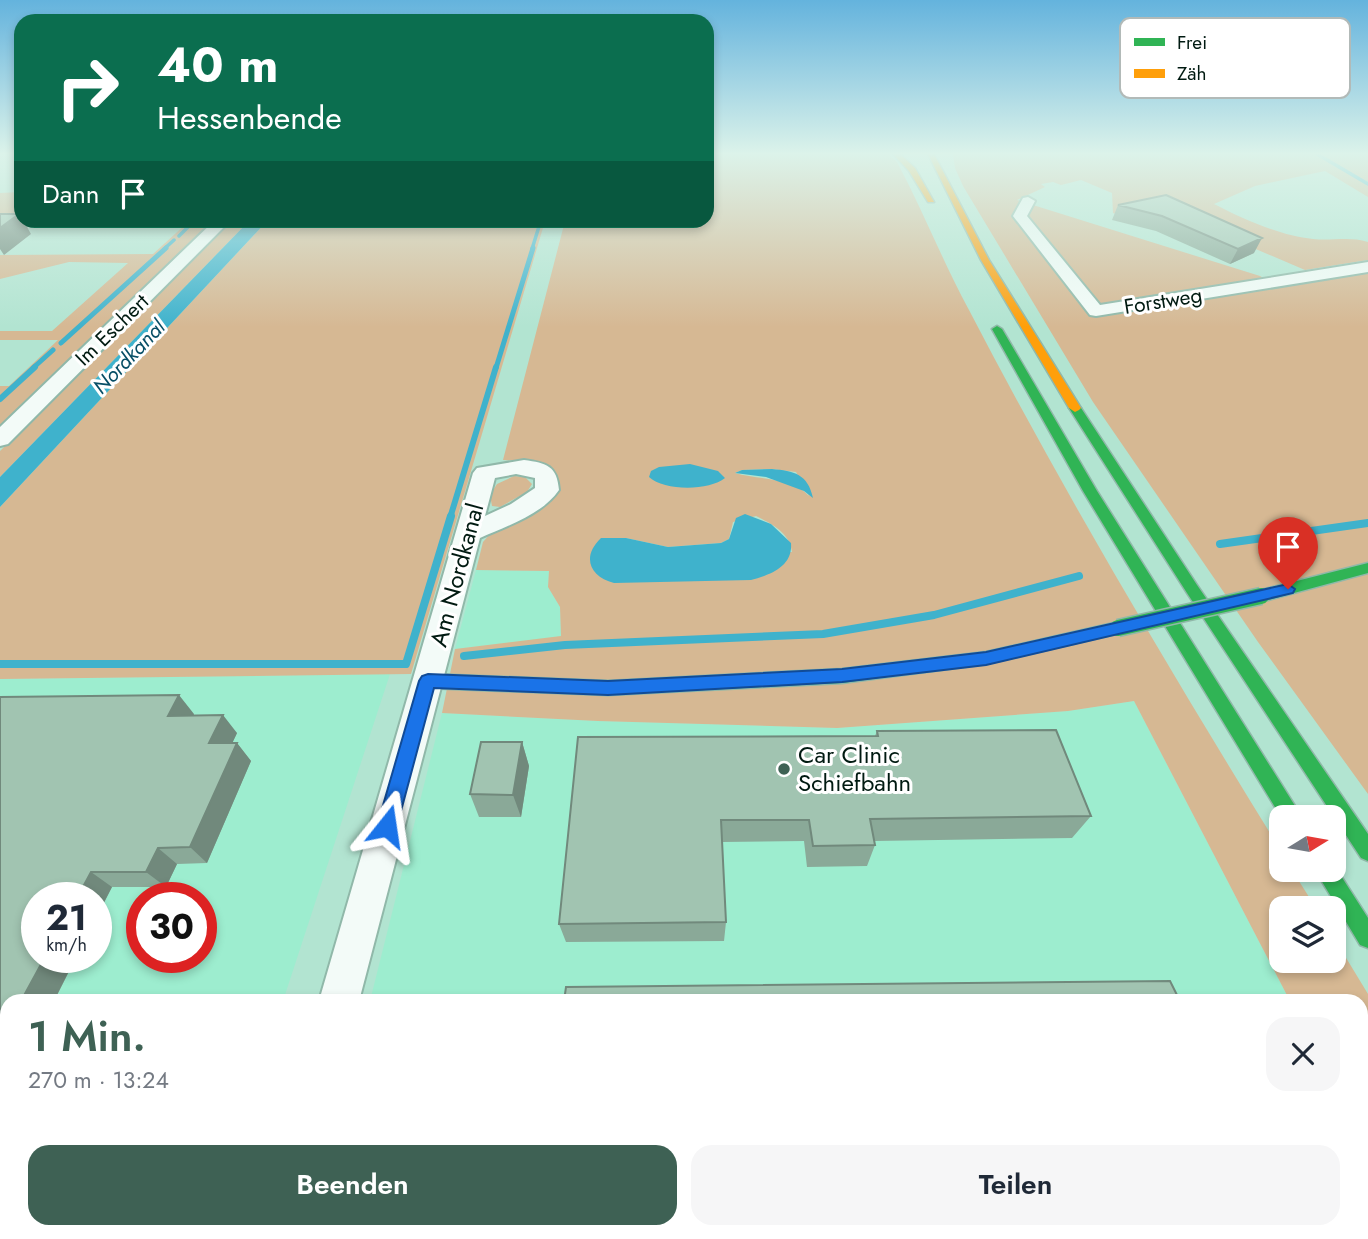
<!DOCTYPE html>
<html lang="de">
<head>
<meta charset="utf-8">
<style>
	:root { --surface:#fff; --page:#f6f6f7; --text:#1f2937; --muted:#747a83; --accent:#3e6154 }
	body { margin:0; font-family:Jost,sans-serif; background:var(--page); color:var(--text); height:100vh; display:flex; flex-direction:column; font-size:26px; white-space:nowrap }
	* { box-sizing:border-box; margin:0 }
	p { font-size:23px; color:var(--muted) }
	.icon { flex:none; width:38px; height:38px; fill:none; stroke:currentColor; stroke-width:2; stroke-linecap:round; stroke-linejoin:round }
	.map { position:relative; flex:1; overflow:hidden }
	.drawer { position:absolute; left:0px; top:994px; width:1368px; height:245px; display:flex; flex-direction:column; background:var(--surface); border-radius:21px 21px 0 0; box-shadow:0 4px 10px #0003 }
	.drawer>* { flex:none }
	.hud { position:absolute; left:14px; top:14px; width:700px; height:214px; border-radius:21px; box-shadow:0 4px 10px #0003; background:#0b6e4f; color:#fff; overflow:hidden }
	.needle { width:46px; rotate:79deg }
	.tools { position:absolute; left:1269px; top:805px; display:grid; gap:14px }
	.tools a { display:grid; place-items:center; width:77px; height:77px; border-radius:14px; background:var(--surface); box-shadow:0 4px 10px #0003; font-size:35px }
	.speed { position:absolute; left:21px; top:882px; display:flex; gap:14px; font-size:35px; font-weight:700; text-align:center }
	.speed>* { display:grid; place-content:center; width:91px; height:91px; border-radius:50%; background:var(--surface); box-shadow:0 4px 10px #0003; line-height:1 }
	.speed small { font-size:18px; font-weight:400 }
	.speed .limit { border:10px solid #d22; background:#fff; color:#111 }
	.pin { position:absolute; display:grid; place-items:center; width:60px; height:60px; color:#fff; margin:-72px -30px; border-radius:50% 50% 50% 0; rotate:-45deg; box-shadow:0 0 7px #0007 }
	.pin .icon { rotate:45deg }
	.me { position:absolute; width:77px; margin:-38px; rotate:15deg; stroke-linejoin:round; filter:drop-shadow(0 0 5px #0008) }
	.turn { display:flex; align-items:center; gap:24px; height:147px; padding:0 28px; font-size:32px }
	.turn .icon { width:91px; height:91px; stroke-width:2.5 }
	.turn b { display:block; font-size:49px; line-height:60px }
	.then { display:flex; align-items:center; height:66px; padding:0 28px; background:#0003; gap:14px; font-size:26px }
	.round { display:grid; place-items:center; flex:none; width:74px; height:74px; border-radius:21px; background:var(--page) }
	.headline { display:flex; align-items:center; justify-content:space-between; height:119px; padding:0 28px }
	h1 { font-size:42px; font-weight:600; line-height:52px; color:var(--accent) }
	.cta { display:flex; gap:14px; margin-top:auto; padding:14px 28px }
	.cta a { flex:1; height:80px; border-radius:21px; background:var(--accent); color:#fff; font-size:28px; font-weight:600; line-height:80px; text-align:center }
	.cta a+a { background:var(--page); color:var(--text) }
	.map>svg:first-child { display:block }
</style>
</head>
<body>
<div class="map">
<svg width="1368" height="1239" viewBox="0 0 1368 1239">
	<rect width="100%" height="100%" fill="#b2e4d1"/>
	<path fill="#9dedcf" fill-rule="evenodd" d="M 476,570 L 549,571 L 548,587 L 560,607 L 561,637 L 455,649 Z
		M 390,674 L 283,1001 L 7,1001 L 7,1232 L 207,1232 L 205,1239 L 0,1239 L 0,679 ZM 37,898 L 96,898 L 96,957 L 37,957 ZM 142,898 L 201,898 L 201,957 L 142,957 Z
		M 1134,701 L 1290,1001 L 370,1001 L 442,713 L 598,721 L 837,728 L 1068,711 Z
		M 1362,1131 L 1368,1142 L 1368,1239 L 311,1239 L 313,1232 L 1362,1232 Z"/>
	<path fill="#d6b893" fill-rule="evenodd" d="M 707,154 L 888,154 L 897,162 C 923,211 943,262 969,310 C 1065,495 1172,674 1281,851 L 1281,870 L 1292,870 L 1316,908 L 1281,908 L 1281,961 L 1334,961 L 1334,938 L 1368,994 L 1368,1142 L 1362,1131 L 1362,1001 L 1290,1001 L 1134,701 L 1068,711 L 837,728 L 598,721 L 442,713 L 455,649 L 561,636 L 560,607 L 548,587 L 549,571 L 476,570 L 483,542 L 491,533 L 543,501 L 535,462 L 503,460 L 565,221 L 707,220 ZM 772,469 L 796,472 L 809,496 C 792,477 758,480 735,473 L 742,470 ZM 756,516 C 772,524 790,533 792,552 L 592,553 L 626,538 L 668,547 L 721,543 L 729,539 L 733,522 Z
		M 953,154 L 1368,154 L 1368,197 L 1325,171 L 1255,186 L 1214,204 C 1243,219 1281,236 1313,239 C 1333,241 1349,236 1368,242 L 1368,260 L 1305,270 L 1153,205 L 1119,215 L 1113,213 L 1112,193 L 1081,180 L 1061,185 L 1053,182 L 1041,184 L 1045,187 L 1017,200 L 1260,276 L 1279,287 L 1368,272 L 1368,794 L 1258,642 L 1093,402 L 963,186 L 955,168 Z
		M 21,192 L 21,220 L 218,221 L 0,430 L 0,386 L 9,386 L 58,340 L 0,340 L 0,331 L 52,331 L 128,263 L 69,262 L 0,279 L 0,255 L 153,254 L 187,223 L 0,223 L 0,193 Z
		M 232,221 L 249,221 L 0,477 L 0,451 Z
		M 267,221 L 545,221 L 411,674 L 0,679 L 0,507 Z
		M 514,476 L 525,477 L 532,484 L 527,492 L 500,507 L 492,506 L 490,495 L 497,484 Z"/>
	<path fill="#3fb2cc" d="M 249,221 L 267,221 L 0,507 L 0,477 Z
		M 690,464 L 718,471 L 725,478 C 709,491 664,491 649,477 L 651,471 L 659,467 Z
		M 772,469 C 794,471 808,474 813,498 L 804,491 L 766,477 L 735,473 L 742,470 Z
		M 745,514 L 771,524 L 791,543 C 793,567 770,575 751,580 L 614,583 C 590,577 581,557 601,538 L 626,538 L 668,547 L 721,543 L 729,539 L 736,518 Z"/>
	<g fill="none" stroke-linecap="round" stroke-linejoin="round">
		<path stroke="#3fb2cc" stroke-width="3.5" d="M 1317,154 L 1368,184
			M 179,236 L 195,220
			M 164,249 L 174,240
			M 532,249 L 541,220"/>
		<path stroke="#3fb2cc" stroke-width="5" d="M 61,343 L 166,248
			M 33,368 L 53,350
			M 496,368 L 533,248"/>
		<path stroke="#3fb2cc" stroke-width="6" d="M 0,399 L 35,367
			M 450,518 L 496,367"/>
		<path stroke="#3fb2cc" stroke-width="8" d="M 1220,544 L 1368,523
			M 464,656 L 565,645 L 823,634 L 934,615 L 1079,576
			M 0,664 L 406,664 L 451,516"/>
		<g stroke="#90b8a9" stroke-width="4">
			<path id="street" d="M 1028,197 L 1035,201 L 1027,216 L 1100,305 L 1368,262 L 1368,272 L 1096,316 L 1090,315 L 1013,216 L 1023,198 Z
				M 215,220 L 231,220 L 8,444 L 0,446 L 0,427 Z
				M 524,460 C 547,463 557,466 559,490 C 542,515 506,526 480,538 L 359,1001 L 319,1001 L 473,473 L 477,468 ZM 516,474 L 535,478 L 535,488 L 511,504 L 485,516 L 495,478 Z
				M 252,1232 L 300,1232 L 299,1239 L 251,1239 Z"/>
		</g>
		<g stroke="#90b8a9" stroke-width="3">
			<path id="fast" d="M 997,326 L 1002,329 L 1097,491 L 1302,817 L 1281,817 L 1083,491 L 992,329 Z
				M 1075,404 L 1081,408 L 1197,585 L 1368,834 L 1368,861 L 1361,858 L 1187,593 L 1069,408 Z
				M 1368,563 L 1368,573 L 1261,602 L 1253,596 L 1261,590 Z
				M 1118,622 L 1124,624 L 1126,628 L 1124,632 L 986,664 L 842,683 L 608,695 L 428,688 L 422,686 L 420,681 L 422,676 L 428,674 L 608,681 L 842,669 L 986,652 Z
				M 1334,865 L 1368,918 L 1368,948 L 1360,945 L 1315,870 L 1334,870 Z"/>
		</g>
		<g stroke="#90b8a9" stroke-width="3">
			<path id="slow" d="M 893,154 L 900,154 L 915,168 L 934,202 L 928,202 L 909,171 Z
				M 928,154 L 934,154 L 989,260 L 1081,408 L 1079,410 L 1075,412 L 1069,408 L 981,260 Z"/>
		</g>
		<use href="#street" fill="#f3fbf8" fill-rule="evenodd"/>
		<use href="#fast" fill="#30b455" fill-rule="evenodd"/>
		<use href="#slow" fill="#ff9f0a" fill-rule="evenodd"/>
		<g stroke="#90b8a9" stroke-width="19" stroke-linecap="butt">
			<path id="fast-bridge" d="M 1118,628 L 1261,596"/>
		</g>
		<use href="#fast-bridge" stroke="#30b455" stroke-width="16"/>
	</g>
	<path fill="#8aa998" d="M 1166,195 L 1254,253 L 1230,264 L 1156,231 L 1112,220 L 1118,205 Z
		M 0,697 L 194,714 L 194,715 L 237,733 L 232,743 L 237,743 L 251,761 L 207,863 L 177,864 L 166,887 L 112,887 L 54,1001 L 7,1001 L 1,1104 L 0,1104 Z
		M 877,731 L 1091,816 L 1072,838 L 874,841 L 875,845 L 867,866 L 807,867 L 804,841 L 722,842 L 726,922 L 724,941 L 566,942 L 559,924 L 578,737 L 875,736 Z
		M 522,742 L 529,766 L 521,817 L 479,817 L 470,794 Z
		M 387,1232 L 428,1232 L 422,1239 L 404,1239 L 389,1236 Z
		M 1313,1232 L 1361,1232 L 1364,1239 L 1316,1239 Z"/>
	<path fill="#71897c" d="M 19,214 L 21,218 L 21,220 L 23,220 L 31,234 L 4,255 L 0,249 L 0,228 Z
		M 1262,238 L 1254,253 L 1230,264 L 1238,249 Z
		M 179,695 L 194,714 L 184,734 L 168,716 Z
		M 223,715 L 237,733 L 224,761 L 209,743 Z
		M 522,742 L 529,766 L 521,817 L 513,795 Z
		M 237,743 L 251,761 L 207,863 L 190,847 Z
		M 158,848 L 177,864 L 166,887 L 146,872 Z
		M 91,872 L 112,887 L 96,918 L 96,898 L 77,898 Z
		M 45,957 L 76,957 L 54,1001 L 21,1001 Z
		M 7,1028 L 7,1093 L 1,1104 L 0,1104 L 0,1041 Z
		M 406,1232 L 428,1232 L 422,1239 L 403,1236 Z"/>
	<path fill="#a1c4b1" stroke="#71897c" stroke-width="2" d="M 1166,195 L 1262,238 L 1238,249 L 1162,216 L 1118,205 Z
		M 0,214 L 19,214 L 0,228 Z
		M 179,695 L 168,716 L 223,715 L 209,743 L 237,743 L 190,847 L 158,848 L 146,872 L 91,872 L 77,898 L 37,898 L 37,957 L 45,957 L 21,1001 L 7,1001 L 7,1028 L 0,1041 L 0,697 Z
		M 1056,730 L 1091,816 L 870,819 L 875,845 L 813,846 L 809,820 L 721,820 L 726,922 L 559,924 L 578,737 L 878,736 L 877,731 Z
		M 481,742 L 522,742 L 513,795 L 470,794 Z
		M 1170,981 L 1180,1001 L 564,1001 L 566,987 Z
		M 502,999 L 502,1001 L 404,1001 L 404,1000 Z
		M 387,1232 L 406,1232 L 403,1236 L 389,1236 Z
		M 544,1232 L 1275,1232 L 1278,1239 L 543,1239 Z
		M 1324,1232 L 1361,1232 L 1364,1239 L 1327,1239 Z"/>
	<linearGradient id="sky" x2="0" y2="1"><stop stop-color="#64b3dd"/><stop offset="0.47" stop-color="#dcf3ea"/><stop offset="1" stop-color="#dcf3ea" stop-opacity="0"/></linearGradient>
	<rect width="1368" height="327" fill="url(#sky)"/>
	<path fill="#1a73e8" stroke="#114b97" stroke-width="2" d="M 1288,584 L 1295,589 L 1293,593 L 986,665 L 842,682 L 608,695 L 434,688 L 397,826 L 394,833 L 387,835 L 380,833 L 377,826 L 419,681 L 422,676 L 428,674 L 608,681 L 842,669 L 986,652 Z"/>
	<circle fill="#3e6154" stroke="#fff" stroke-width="2.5" cx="784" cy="769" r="7"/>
	<g text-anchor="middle" stroke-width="6" stroke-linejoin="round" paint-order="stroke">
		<g font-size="21" fill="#001a11" stroke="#fff">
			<text transform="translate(1163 301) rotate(-9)" y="7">Forstweg</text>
			<text transform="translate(112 330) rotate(-44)" y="7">Im Eschert</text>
		</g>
		<g font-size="21" font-style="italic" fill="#074e66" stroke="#fff">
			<text transform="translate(129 357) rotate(-46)" y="7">Nordkanal</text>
		</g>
		<g font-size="24" fill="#001a11" stroke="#fff">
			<text transform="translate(457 575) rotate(-75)" y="8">Am Nordkanal</text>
		</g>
		<g font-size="24" fill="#001a11" stroke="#fff" text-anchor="start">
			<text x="798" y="763">Car Clinic<tspan x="798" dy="28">Schiefbahn</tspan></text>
		</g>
	</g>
	<rect x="1120" y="18" width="230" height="80" rx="10" fill="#fff" stroke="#b2bab8" stroke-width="2"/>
	<rect x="1134" y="38" width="31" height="8" fill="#30b455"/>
	<rect x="1134" y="69" width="31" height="9" fill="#ff9f0a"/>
	<g font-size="19" fill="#001a11">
		<text x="1177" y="49">Frei</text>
		<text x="1177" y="80">Zäh</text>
	</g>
</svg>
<div class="tools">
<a><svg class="needle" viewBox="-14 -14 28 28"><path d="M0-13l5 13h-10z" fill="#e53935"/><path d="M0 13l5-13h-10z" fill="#747a83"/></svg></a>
<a><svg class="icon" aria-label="layers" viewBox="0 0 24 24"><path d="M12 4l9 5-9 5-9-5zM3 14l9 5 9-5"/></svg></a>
</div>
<div class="speed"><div>21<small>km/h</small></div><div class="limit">30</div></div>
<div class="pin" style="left:1288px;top:589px;background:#d93025"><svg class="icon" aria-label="arrive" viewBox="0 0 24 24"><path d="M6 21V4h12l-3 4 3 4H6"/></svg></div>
<svg class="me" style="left:387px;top:826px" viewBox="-20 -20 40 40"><path d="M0-17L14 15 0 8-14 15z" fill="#1a73e8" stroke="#fff" stroke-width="4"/></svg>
<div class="hud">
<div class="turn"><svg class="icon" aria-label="right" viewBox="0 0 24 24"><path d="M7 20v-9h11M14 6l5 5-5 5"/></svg><div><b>40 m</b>Hessenbende</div></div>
<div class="then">Dann<svg class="icon" aria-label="arrive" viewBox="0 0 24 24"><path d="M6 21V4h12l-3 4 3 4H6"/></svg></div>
</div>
<section class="drawer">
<div class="headline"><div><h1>1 Min.</h1><p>270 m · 13:24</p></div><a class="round"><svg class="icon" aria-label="close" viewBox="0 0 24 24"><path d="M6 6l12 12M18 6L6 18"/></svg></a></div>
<div class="cta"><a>Beenden</a><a>Teilen</a></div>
</section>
</div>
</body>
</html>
